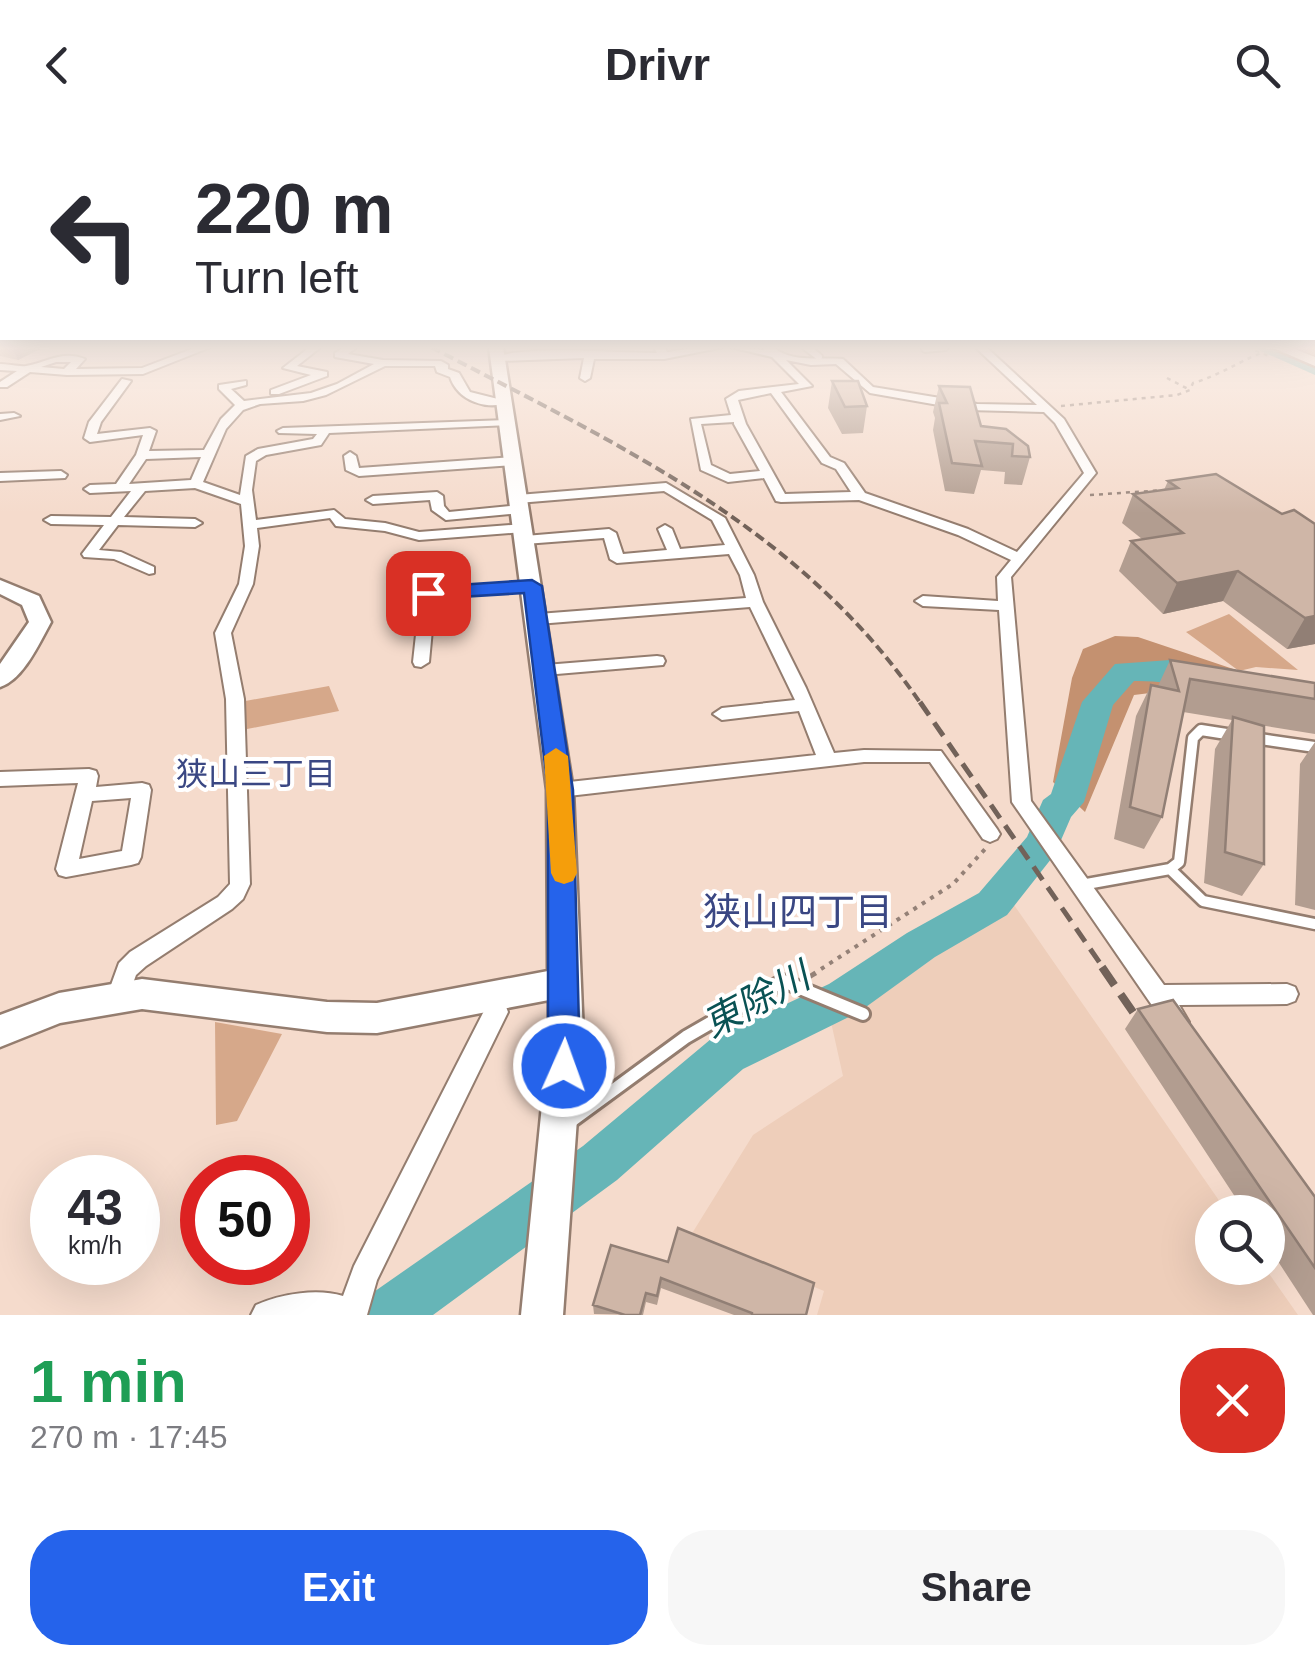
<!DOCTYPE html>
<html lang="en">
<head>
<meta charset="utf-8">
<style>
	:root { --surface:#fff; --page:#f7f7f7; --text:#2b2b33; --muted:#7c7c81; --accent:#2563eb }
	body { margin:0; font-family:Arial,"Noto Sans JP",sans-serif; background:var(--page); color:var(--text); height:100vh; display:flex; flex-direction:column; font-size:38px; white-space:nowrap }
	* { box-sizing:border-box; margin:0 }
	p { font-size:32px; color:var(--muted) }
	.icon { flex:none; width:55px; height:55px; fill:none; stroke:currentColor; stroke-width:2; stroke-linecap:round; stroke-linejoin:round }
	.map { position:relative; height:1185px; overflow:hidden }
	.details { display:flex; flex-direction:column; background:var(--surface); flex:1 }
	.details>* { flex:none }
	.guide { position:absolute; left:0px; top:0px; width:1315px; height:210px; box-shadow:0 10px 40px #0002; background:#fff; color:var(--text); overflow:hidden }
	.fabs { position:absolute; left:1195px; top:1065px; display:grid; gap:20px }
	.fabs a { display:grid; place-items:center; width:90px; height:90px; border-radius:50%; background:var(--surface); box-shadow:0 10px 40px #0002; font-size:50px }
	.speed { position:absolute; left:30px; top:1025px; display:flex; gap:20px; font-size:50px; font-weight:700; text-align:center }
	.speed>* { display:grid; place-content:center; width:130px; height:130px; border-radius:50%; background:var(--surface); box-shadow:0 10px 40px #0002; line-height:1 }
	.speed small { font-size:25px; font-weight:400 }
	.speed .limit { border:15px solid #d22; background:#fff; color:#111 }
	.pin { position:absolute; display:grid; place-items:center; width:85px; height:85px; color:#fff; margin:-42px; border-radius:20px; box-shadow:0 5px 15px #0006 }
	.me { position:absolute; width:110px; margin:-55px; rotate:2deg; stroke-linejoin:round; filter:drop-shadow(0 0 8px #0008) }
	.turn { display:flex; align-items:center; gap:35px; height:210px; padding:0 30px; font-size:45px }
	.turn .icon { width:130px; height:130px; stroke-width:2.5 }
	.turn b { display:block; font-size:70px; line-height:85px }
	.round { display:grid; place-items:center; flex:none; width:105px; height:105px; border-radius:40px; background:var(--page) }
	.overview { display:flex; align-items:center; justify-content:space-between; height:170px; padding:0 30px }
	h1 { font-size:60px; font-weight:800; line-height:75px; color:#1e9e55 }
	.button { display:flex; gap:20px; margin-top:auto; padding:20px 30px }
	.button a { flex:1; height:115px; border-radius:40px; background:var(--accent); color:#fff; font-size:40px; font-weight:800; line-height:115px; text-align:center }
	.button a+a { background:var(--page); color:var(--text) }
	header { display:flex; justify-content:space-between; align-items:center; height:130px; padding:0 30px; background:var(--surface); font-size:45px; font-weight:800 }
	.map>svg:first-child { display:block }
</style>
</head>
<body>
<header><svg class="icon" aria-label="back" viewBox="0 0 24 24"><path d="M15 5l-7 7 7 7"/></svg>Drivr<svg class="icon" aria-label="search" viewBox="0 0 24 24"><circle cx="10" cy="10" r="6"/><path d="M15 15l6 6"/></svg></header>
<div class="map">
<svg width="1315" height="1185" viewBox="0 0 1315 1185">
	<rect width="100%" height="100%" fill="#f5dbcc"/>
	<path fill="#eeceba" d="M 1012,772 L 1227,1082 L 1212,1082 L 1212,1138 L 1265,1138 L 1298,1185 L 817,1185 L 824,1161 L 691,1105 L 753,1005 L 843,946 L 831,892 L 852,886 Z"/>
	<path fill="#d6a88a" d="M 1229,484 L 1298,540 L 1256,537 L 1239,541 L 1186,502 Z
		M 329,556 L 339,581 L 242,600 L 240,572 Z
		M 215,892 L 282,904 L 237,991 L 216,995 Z"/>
	<path fill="#c49170" d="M 1115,506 L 1138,507 L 1263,549 L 1134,565 L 1085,682 L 1053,652 L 1072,548 L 1083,519 Z"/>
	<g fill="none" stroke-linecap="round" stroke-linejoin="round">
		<path fill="#66b5b7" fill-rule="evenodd" d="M 1252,217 L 1277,217 L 1315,232 L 1315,245 Z
			M 1170,530 L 1218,539 L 1222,546 L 1218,553 C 1198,558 1158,550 1134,551 L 1113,575 L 1084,672 L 1071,687 L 1055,724 L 1007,785 L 935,827 L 859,882 L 743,939 L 617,1050 L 433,1185 L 360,1185 L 368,1166 L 583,1016 L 711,909 L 829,854 L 907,803 L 979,763 L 1027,707 L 1043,670 L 1051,664 L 1082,572 L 1115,534 Z"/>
		<g stroke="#947d6f" stroke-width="10">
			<path id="lane-far2" d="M 806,217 L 819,227
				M 925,219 L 945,217"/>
		</g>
		<g stroke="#947d6f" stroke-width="15">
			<path id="lane-far1" d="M 1253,608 L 1315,617
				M 1170,739 L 1179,732 L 1193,608 L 1201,600 L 1233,605
				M 1081,755 L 1170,739 L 1203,771 L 1315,794"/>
		</g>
		<g stroke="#947d6f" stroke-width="18">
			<path id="lane" d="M 570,992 L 686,907 L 783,851 L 863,884"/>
		</g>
		<g stroke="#947d6f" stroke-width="4">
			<path id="street" d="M 197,217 L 211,217 L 143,244 L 67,245 L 30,242 L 7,257 L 0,257 L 0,252 L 17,241 L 0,240 L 0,234 C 8,234 19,237 26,236 C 48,232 62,220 85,229 L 76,239 L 142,238 ZM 56,232 L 71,232 L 64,239 L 41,237 Z
				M 310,217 L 321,217 L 297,236 L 327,242 L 327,246 L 279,264 L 271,264 L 271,260 L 311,245 L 283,238 Z
				M 345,217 L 357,217 L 348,224 L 383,230 L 441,231 L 448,235 L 448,239 L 459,243 L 470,262 L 510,272 C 487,281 458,271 450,247 L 437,242 L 435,236 L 385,236 L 326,265 L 303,271 L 260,274 L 243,280 L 226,299 L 203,352 L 240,365 L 246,326 L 258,319 L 313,309 L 317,304 L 279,303 L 277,301 L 283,298 L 507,290 L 513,293 L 511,295 L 329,303 L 321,315 L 266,325 L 256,331 L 252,360 L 256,390 L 334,380 L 345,389 L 385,393 L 419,402 L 523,394 L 530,398 L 523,402 L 419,410 L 385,401 L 336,396 L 330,388 L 257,398 L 259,416 L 253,454 L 231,503 L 244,569 L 250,754 L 243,769 L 232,779 L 146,836 L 136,845 L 126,873 L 118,876 L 110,873 L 107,866 L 119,833 L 130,822 L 218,767 L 230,754 L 226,569 L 215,503 L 239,454 L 245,416 L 241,374 L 195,358 L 145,361 L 124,387 L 195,389 L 202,393 L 195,397 L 118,395 L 99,420 L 121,422 L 154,437 L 154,443 L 149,444 L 114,429 L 84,427 L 82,424 L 104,395 L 51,394 L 44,390 L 51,386 L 111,387 L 131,361 L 90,363 L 84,359 L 90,355 L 116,354 L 136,325 L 143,305 L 90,312 L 84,308 L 89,292 L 122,249 L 131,251 L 101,292 L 97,304 L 150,298 L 156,301 L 149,321 L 204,320 L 221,289 L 235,275 L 219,259 L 219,255 L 246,251 L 246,255 L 231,259 L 244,271 L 311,263 L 337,254 L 374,234 L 335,227 L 335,223 ZM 201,327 L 191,350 L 129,354 L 146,329 Z
				M 654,217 L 664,217 L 667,222 L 702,217 L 724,217 L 664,229 L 594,229 L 590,248 L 585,251 L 580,248 L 584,228 L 498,231 L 493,228 C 519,215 622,223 657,223 Z
				M 730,217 L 764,220 L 762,217 L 773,217 C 791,233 820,227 843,229 L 873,257 L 977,274 L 1037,275 L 975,217 L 986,217 L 1064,289 L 1096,343 L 1011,447 L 1031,671 L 1164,855 L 1287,854 L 1295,857 L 1298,864 L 1295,871 L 1287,874 L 1179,875 L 1189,892 L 1185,900 L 1177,903 L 1169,900 L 1012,672 L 999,480 L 923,476 L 915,471 L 923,466 L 998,471 L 997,447 L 1011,430 L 958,405 L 859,370 L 781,372 L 776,371 L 764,348 L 728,352 L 701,340 L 691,289 L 731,285 L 726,269 L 739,261 L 799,254 L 772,227 ZM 786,230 L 811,235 L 836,234 L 870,263 L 967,280 L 1044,282 L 1055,293 L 1084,343 L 1017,422 L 968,399 L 865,363 L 844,333 L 830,327 L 781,262 L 812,256 ZM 771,263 L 822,333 L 836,339 L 851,362 L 785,364 L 746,294 L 738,270 ZM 734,292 L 734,294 L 760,341 L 730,344 L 711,335 L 701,294 Z
				M 0,284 L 14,283 L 20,286 L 0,290 Z
				M 350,322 L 356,326 L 359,338 L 513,327 L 519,331 L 513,335 L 359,346 L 346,340 L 344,326 Z
				M 61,341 L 67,345 L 65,348 L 0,351 L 0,343 Z
				M 666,353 L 725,388 L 754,445 L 763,472 L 806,558 L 834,623 L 864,620 L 941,621 L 997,699 L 1000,704 L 997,709 L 990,712 L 983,709 L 930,632 L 864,632 L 560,667 L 553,665 L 551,660 L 553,655 L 560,653 L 816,625 L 799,581 L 722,590 L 713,584 L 722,578 L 795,570 L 750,477 L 538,494 L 530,489 L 538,484 L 746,468 L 740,445 L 729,424 L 617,433 L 610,429 L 604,408 L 525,414 L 518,410 L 525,406 L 609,399 L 616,403 L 623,424 L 667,420 L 658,399 L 665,395 L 672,399 L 680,419 L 725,415 L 712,390 L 664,361 L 518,373 L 511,369 L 518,365 Z
				M 437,362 L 443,366 L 444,376 L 449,382 L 520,375 L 527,379 L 520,383 L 446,390 L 432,380 L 430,370 L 373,374 L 366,370 L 373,366 Z
				M 533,452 L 540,456 L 538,459 L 435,467 L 429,532 L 421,537 L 415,536 L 413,532 L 420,468 L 392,468 L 390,465 L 392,462 Z
				M 657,526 L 663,527 L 665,531 L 663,535 L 545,545 L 537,540 L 545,535 Z
				M 89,639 L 96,641 L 98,646 L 96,657 L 142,653 L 149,655 L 151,660 L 141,727 L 138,733 L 131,735 L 66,747 L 59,745 L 56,739 L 78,653 L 0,656 L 0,642 ZM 131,668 L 122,721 L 79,729 L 92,671 Z
				M 492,858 L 500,861 L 508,882 L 377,1150 L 367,1185 L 251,1185 L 256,1175 C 281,1164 317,1158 343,1166 L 354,1136 L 484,881 L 480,868 L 484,861 Z"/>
		</g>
		<g stroke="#947d6f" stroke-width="5">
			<path id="secondary" d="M 489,217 L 503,217 L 573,660 L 583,905 L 563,1185 L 521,1185 L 549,905 L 549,870 L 377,903 L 327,902 L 142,879 L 60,893 L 0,917 L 0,885 L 59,863 L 142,849 L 327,872 L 377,873 L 548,841 L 547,660 Z
				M 1271,217 L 1290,217 L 1315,227 L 1315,236 Z
				M 0,450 L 39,466 L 51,492 C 40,512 23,550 0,557 L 0,534 L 29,492 L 22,475 L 0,464 Z"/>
		</g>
		<path stroke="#948177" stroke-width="2.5" stroke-dasharray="4 5" stroke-linecap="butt" d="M 1247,217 L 1269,226
			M 1167,248 L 1190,260
			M 1061,276 L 1177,265 L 1190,260 L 1193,253 C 1218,246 1236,233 1261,223
			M 1090,365 L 1165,360"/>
		<path stroke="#948177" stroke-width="4" stroke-dasharray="4 6" stroke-linecap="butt" d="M 821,839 L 953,754 L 986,718"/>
		<path stroke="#948177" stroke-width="5" stroke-dasharray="8 11" stroke-linecap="butt" d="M 809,847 L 825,837"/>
		<use href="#lane-far2" stroke="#fff" stroke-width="6"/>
		<use href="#lane-far1" stroke="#fff" stroke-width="10"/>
		<use href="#lane" stroke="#fff" stroke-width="12"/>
		<use href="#street" fill="#fff" fill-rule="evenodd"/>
		<use href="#secondary" fill="#fff" fill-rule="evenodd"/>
		<path stroke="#726259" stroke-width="4" stroke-dasharray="10 5" stroke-linecap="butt" d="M 431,217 C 616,314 800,396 921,574"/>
		<path stroke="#726259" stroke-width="5" stroke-dasharray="16 9" stroke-linecap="butt" d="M 920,572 L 1104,839"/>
		<path stroke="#726259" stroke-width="8" stroke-dasharray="22 11" stroke-linecap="butt" d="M 1102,837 L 1150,907"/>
	</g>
	<path fill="#b29d90" d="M 0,217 L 44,217 L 18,230 L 0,226 Z
		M 1294,217 L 1315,217 L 1315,226 Z
		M 832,251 L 867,276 L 863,303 L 842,304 L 828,278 Z
		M 939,256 L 981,296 L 1006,299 L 1030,327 L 1022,355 L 1004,354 L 1005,342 L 981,340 L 974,364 L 945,361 L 933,300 L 935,288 L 933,282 Z
		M 1168,351 L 1282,384 L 1315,514 L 1287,519 L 1223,471 L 1163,484 L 1119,441 L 1131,411 L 1142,409 L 1122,393 L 1133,364 L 1164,360 Z
		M 1170,530 L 1315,553 L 1315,604 L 1260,595 L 1264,734 L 1242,766 L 1204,753 L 1215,619 L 1232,590 L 1183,582 L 1162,687 L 1144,719 L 1114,709 L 1136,586 L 1151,555 L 1158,556 Z
		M 1315,612 L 1315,780 L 1295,775 L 1300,634 Z
		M 1138,879 L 1315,1067 L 1315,1185 L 1313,1185 L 1268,1116 L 1268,1082 L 1245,1082 L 1125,899 Z
		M 611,1115 L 806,1185 L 734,1185 L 661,1158 L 657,1175 L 646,1172 L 643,1185 L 594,1184 L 593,1175 Z"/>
	<path fill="#917f75" d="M 12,217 L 44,217 L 18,230 Z
		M 1238,441 L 1223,471 L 1163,484 L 1177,453 Z
		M 1315,485 L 1315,514 L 1287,519 L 1305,488 Z"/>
	<path fill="#cfb6a7" stroke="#917f75" stroke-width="2.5" d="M 832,251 L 858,251 L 867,276 L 845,277 Z
		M 939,256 L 970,257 L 981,296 L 1006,299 L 1028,316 L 1030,327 L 1012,326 L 1013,314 L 975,311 L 982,336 L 952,333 L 939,273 L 947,273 Z
		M 1216,344 L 1282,384 L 1294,380 L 1315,394 L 1315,486 L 1305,488 L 1238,441 L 1177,453 L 1131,411 L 1183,403 L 1133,364 L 1178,358 L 1168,351 Z
		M 1170,530 L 1315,553 L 1315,569 L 1190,549 L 1162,687 L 1130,677 L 1151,555 L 1179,561 Z
		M 1233,587 L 1264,596 L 1264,734 L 1225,722 Z
		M 1173,870 L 1315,1067 L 1315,1138 L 1138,879 Z
		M 678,1098 L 814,1153 L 806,1185 L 752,1185 L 752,1183 L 661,1148 L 657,1166 L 646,1163 L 640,1185 L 625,1185 L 593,1175 L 611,1115 L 668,1132 Z"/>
	<linearGradient id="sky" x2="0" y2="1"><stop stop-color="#74b4d4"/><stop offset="0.57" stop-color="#faefe8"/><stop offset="1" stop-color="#faefe8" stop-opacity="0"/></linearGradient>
	<rect width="1315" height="383" fill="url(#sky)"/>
	<path fill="#2563eb" stroke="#184099" stroke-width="2.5" d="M 532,450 L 542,456 L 573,660 L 580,936 L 575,947 L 564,952 L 553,947 L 548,936 L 548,660 L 524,463 L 428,469 L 418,463 L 428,457 Z"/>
	<path fill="#f59e0b" d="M 556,618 L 568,626 L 577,743 L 573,751 L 564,754 L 555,751 L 551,743 L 544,626 Z"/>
	<g text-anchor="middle" stroke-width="8" stroke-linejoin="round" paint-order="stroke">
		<g font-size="32" fill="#3a4783" stroke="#fff">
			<text x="256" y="655">狭山三丁目</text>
		</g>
		<g font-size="38" fill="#3a4783" stroke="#fff">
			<text x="798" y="795">狭山四丁目</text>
		</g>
		<g font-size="38" font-style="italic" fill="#095254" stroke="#fff">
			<text transform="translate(756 870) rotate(-28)" y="13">東除川</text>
		</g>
	</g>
</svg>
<div class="fabs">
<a><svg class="icon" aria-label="search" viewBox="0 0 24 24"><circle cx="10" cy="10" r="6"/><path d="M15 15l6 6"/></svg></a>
</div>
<div class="speed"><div>43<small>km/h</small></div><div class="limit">50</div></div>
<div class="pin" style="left:428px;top:463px;background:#d93025"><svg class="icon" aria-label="arrive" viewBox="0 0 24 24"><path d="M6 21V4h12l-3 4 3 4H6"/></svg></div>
<svg class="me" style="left:564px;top:936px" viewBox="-20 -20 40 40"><circle r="17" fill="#2563eb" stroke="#fff" stroke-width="3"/><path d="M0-11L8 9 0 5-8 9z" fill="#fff"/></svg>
<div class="guide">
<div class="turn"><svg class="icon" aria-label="left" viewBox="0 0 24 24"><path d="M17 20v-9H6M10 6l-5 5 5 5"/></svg><div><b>220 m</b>Turn left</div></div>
</div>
</div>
<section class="details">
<div class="overview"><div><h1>1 min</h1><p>270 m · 17:45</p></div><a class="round" style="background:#d93025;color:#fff"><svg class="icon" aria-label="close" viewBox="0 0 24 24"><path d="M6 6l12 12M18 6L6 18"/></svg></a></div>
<div class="button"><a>Exit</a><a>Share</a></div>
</section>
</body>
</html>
